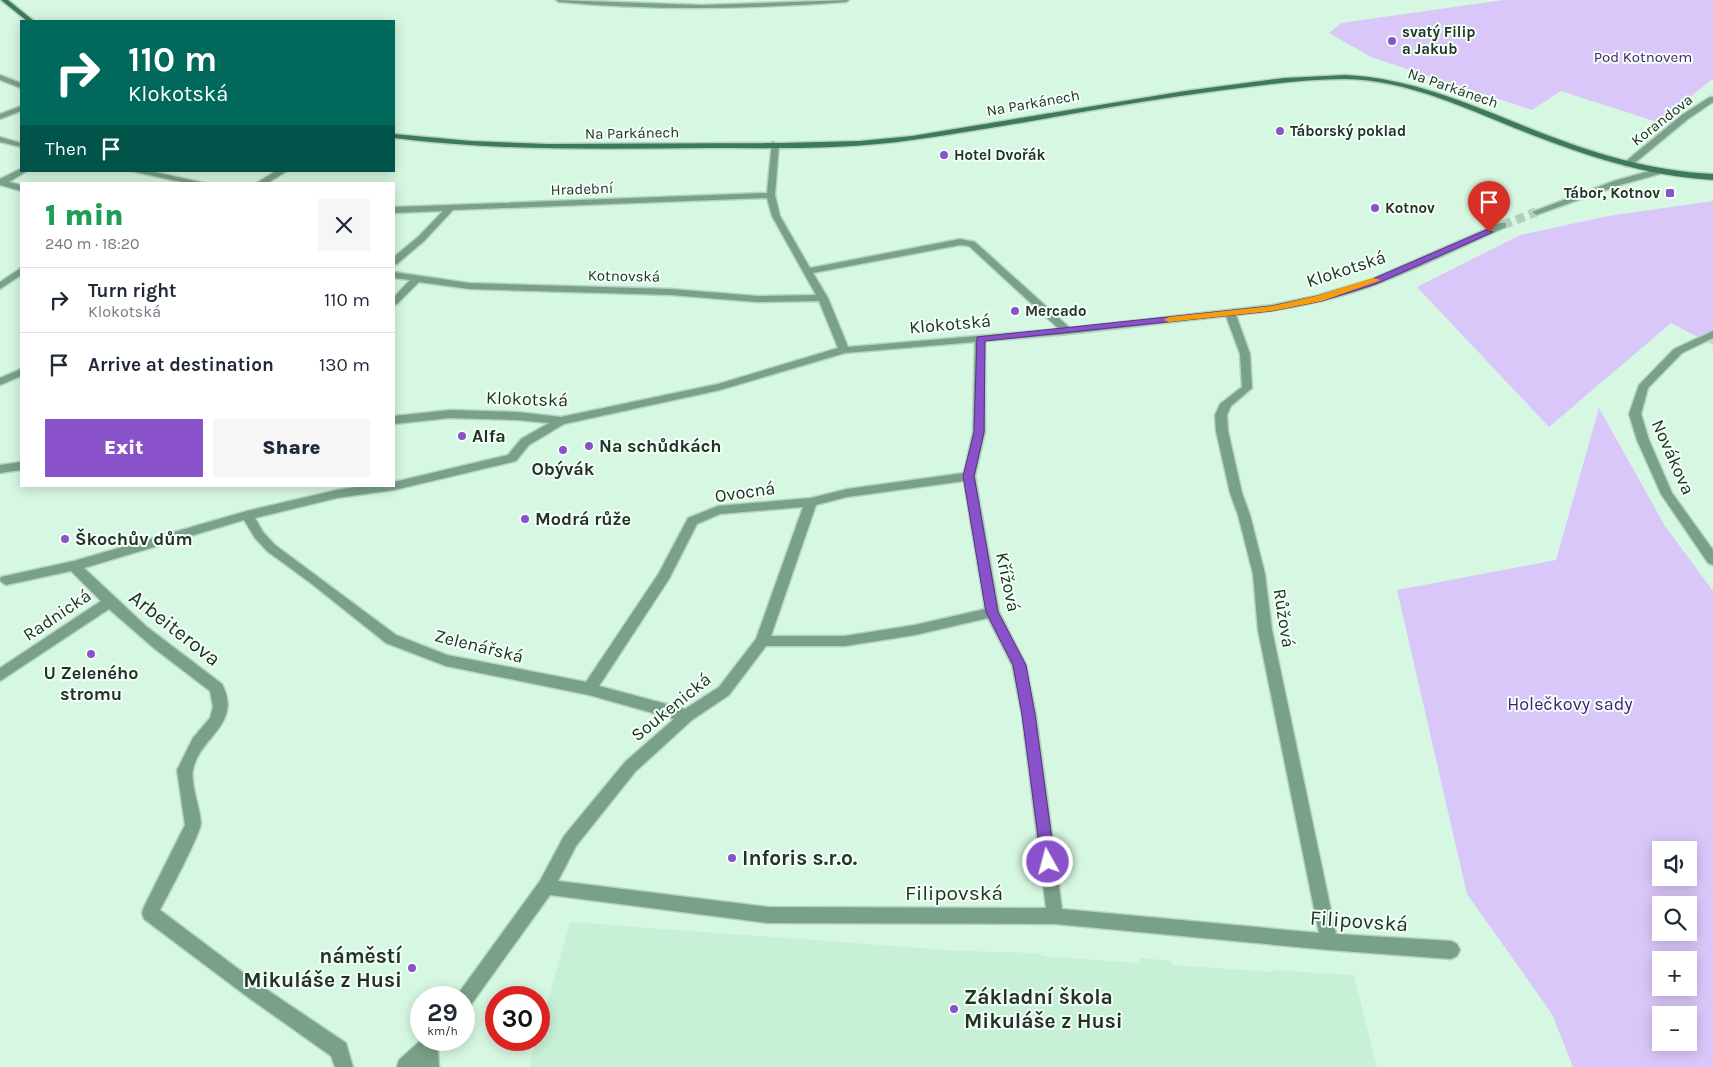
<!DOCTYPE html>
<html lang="en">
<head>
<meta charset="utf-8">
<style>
	:root { --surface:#fff; --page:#f6f6f7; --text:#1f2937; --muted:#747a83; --line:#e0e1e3; --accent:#8952ca }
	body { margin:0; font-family:Karla,sans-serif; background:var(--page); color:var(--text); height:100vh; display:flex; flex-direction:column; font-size:19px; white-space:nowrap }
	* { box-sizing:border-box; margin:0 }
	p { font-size:16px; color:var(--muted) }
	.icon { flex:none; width:28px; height:28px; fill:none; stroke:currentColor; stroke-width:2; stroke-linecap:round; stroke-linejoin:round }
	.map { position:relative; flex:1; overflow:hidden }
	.panel { position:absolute; left:20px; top:182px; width:375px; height:305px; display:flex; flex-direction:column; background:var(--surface); border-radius:0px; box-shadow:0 2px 12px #0003 }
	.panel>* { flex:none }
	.guide { position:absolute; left:20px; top:20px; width:375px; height:152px; border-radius:0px; box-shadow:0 2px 12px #0003; background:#00695c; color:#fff; overflow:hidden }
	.tools { position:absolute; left:1652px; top:841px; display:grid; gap:10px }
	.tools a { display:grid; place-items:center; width:45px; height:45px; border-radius:0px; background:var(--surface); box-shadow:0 2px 12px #0003; font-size:25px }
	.speed { position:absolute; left:410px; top:986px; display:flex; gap:10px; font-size:25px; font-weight:700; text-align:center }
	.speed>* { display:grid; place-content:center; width:65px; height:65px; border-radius:50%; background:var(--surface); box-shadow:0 2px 12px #0003; line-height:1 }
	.speed small { font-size:12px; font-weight:400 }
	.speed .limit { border:8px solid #d22; background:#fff; color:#111 }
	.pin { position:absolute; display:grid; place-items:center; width:42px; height:42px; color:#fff; margin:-51px -21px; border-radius:50% 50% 50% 0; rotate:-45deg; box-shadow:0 0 5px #0007 }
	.pin .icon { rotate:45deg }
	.me { position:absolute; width:55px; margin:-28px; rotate:353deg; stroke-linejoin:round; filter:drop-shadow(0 0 4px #0008) }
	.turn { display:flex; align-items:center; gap:18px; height:105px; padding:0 25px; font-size:22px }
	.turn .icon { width:65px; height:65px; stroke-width:2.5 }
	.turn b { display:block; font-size:35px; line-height:42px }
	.then { display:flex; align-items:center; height:48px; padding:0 25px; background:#0003; gap:10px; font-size:19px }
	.round { display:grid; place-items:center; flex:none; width:52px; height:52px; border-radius:0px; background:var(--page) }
	.overview { display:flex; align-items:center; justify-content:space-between; height:85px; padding:0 25px }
	h1 { font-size:30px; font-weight:800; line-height:38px; color:#1e9e55 }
	.action { display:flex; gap:10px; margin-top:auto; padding:10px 25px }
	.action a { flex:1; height:58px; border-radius:0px; background:var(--accent); color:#fff; font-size:20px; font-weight:800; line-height:58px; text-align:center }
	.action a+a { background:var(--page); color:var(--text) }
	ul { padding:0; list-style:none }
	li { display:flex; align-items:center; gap:15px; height:65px; padding:0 25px; border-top:1px solid var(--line) }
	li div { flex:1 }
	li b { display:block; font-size:19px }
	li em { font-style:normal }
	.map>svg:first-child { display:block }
</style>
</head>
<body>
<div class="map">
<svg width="1713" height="1067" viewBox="0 0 1713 1067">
	<rect width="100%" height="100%" fill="#d6f7e2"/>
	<path fill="#c7f0d6" d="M 570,922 L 961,951 L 1041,953 L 1041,956 L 1140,963 L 1140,958 L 1172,961 L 1173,965 L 1273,972 L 1272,970 L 1354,975 L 1377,1067 L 529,1067 L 536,1040 L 539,1040 L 539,1032 Z"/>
	<path fill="#dac7fa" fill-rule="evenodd" d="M 1503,0 L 1713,0 L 1713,79 L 1657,122 L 1561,91 L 1532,110 L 1371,57 L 1329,33 L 1341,23 Z
		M 1713,201 L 1713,345 L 1671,323 L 1549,427 L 1417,287 L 1520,235 L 1608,216 Z
		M 1599,408 L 1665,526 L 1713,591 L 1713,1067 L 1573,1067 L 1552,1014 L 1467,894 L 1397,590 L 1556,560 ZM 1661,850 L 1689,850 L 1689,878 L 1661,878 ZM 1661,905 L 1689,905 L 1689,932 L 1661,932 ZM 1661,960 L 1689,960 L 1689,988 L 1661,988 ZM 1661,1015 L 1689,1015 L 1689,1042 L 1661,1042 Z"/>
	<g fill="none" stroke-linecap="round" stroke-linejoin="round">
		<path stroke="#b2cfbd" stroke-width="9" stroke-dasharray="9 5" stroke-linecap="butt" d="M 1503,225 L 1536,212"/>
		<g stroke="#b6d3c1" stroke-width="3">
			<path id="street" d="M 556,0 L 702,5 L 849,0 L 846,2 C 750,9 655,11 559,2 Z
				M 0,75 L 21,83 L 21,88 L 0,80 Z
				M 1710,97 L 1713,97 L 1713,102 L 1688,119 L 1631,166 L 1625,166 L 1625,162 L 1682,115 Z
				M 21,106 L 21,111 L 0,119 L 0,114 Z
				M 0,137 L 21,143 L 21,147 L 0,142 Z
				M 772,142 L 779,144 L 775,195 L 780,216 L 810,268 L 960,239 L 975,242 L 1070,328 L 1272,305 L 1316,296 L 1370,280 L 1500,223 L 1506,223 L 1506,227 C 1463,246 1421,267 1377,284 C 1332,301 1284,310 1236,315 L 1250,354 L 1252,388 L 1231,406 L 1227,415 L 1228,431 L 1242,493 L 1250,515 L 1265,574 L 1272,630 L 1336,934 L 1451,941 L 1457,944 L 1460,950 L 1457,956 L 1451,959 L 1329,950 L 1055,924 L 768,923 L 550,895 L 470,1006 L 464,1009 L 464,998 L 456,998 L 458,994 L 540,881 L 564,836 L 625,762 L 674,719 L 589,695 L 446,666 L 386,643 L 312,584 L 267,551 L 255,538 L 244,520 L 84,568 L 147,627 L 222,684 C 243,725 199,737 193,770 C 190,782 200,808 201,823 C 201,833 167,897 160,910 L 257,983 L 346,1043 L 353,1067 L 335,1067 L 331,1056 L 245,995 L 144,919 L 142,913 L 144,907 L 185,825 L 177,770 L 193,738 L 210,718 L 213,707 L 210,691 L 155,649 L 109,609 L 0,681 L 0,668 L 101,601 L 71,571 L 6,585 L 0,581 L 1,577 L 74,561 L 247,511 L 337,490 L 361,486 L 394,486 L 394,482 L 508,455 L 521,439 L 549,423 L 517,420 L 450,418 L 394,424 L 394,416 L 450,410 L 517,412 L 561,417 L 718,384 L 838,348 L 819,301 L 757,302 L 671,295 L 469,289 L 419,282 L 397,304 L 394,305 L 394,297 L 410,280 L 394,278 L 394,272 L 469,283 L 671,289 L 757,296 L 816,295 L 772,216 L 767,198 L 453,210 L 424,241 L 397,264 L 394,265 L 394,257 L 418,237 L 443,211 L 394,213 L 394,207 L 767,193 ZM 960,245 L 969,246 L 1059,329 L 848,347 L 828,298 L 813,273 ZM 1226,316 L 1240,354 L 1242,387 L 1220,404 L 1215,415 L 1216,431 L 1230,493 L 1238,515 L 1253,574 L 1258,630 L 1319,933 L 1062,909 L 1036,715 L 1026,665 L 999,612 L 975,476 L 985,432 L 985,341 L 1068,334 ZM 975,342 L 973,432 L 964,473 L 847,489 L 811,498 L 718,506 L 688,518 L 659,573 L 586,682 L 447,655 L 396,635 L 275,545 L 263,532 L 255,518 L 337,498 L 394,490 L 516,461 L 529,445 L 564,424 L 720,390 L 845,353 ZM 964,481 L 985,609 L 915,625 L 845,636 L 771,636 L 816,505 L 847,497 ZM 803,507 L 756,639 L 719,687 L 685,709 L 599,686 L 669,579 L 697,524 L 720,514 ZM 988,618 L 1012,665 L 1022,715 L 1046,908 L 768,907 L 558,881 L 576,846 L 635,772 L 692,720 L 729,695 L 766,646 L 845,646 L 915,635 Z
				M 1660,168 L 1663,169 L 1663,173 L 1620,185 L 1539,214 L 1536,215 L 1532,212 L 1614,181 Z
				M 20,169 L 21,171 L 27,171 L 9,182 L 21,185 L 21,191 L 0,185 L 0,179 Z
				M 131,171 L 150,171 L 209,184 L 190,184 Z
				M 276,171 L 287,171 L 266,184 L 255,184 Z
				M 21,268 L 21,275 L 0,289 L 0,282 Z
				M 1713,331 L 1713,338 L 1682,353 L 1648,388 L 1641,414 L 1649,440 L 1672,493 L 1713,550 L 1713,565 L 1708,563 L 1661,494 L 1637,440 L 1629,414 L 1639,385 L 1674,349 Z
				M 21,369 L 21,376 L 0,385 L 0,378 Z
				M 21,462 L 21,470 L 0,473 L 0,465 Z
				M 421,1040 L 443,1040 L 438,1049 L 439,1067 L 397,1067 L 399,1060 Z"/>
		</g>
		<g stroke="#b6d3c1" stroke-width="3">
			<path id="secondary" d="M 1,0 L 8,0 L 34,21 L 27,21 Z
				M 1345,75 C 1412,78 1472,105 1534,130 C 1592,153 1650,171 1713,174 L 1713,180 C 1647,176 1586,156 1525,132 C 1467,109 1408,80 1345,79 C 1304,79 1264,85 1224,90 C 1119,103 1016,126 912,140 C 843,150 773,148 703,148 C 600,149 497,151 394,138 L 394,134 L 471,141 L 548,144 L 781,143 L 860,141 L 912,136 L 1185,91 L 1284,78 Z"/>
		</g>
		<use href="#street" fill="#79a088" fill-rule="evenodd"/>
		<use href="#secondary" fill="#3d7a59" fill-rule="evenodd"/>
	</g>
	<path fill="#8952ca" stroke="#593583" d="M 1486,230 L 1493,232 L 1376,284 L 1322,301 L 1272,311 L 985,341 L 984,432 L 974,476 L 998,612 L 1026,665 L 1035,715 L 1055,862 L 1053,866 L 1048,868 L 1042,866 L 1022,715 L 1013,665 L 986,612 L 963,476 L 974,432 L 977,337 L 1272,306 L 1317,296 L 1370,280 Z"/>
	<path fill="#f59e0b" d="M 1373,278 L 1381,280 L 1322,301 L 1272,311 L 1169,322 L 1164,320 L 1169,317 L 1272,306 L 1316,296 Z"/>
	<g fill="#8952ca" stroke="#f1fff6" stroke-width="2">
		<circle cx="1392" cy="41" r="5"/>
		<circle cx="1280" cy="131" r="5"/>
		<circle cx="944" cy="155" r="5"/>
		<rect x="1665" y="188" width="10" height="10" rx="2.5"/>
		<circle cx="1375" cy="208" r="5"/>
		<circle cx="1015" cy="311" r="5"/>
		<circle cx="462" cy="436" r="5"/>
		<circle cx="589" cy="446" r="5"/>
		<circle cx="563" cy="450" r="5"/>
		<circle cx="525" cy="519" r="5"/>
		<circle cx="65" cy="539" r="5"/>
		<circle cx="91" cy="654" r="5"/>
		<circle cx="732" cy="858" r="5"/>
		<circle cx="412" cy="968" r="5"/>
		<circle cx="954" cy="1009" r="5"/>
	</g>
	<g text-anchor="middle" stroke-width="4" stroke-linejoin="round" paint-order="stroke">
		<g font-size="15" font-weight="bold" fill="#243129" stroke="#f1fff6" text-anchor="start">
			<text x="1402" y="37">svatý Filip<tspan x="1402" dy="17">a Jakub</tspan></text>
			<text x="1290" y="136">Táborský poklad</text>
			<text x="954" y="160">Hotel Dvořák</text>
			<text x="1660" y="198" text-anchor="end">Tábor, Kotnov</text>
			<text x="1385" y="213">Kotnov</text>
			<text x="1025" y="316">Mercado</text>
		</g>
		<g font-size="15" fill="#4a1779" stroke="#f1fff6">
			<text x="1643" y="62">Pod Kotnovem</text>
		</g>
		<g font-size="15" fill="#243129" stroke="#f1fff6">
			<text transform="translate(1453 88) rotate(19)" y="5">Na Parkánech</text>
			<text transform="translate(1033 103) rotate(-10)" y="5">Na Parkánech</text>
			<text transform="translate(1662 120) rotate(-38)" y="5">Korandova</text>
			<text transform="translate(632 133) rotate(-1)" y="5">Na Parkánech</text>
			<text transform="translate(582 189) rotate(-2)" y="5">Hradební</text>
			<text transform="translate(624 276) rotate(1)" y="5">Kotnovská</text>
		</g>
		<g font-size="18" fill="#243129" stroke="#f1fff6">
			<text transform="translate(1346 269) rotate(-18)" y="6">Klokotská</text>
			<text transform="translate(950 324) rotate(-5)" y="6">Klokotská</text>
			<text transform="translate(527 399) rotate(2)" y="6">Klokotská</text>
			<text transform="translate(1673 457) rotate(66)" y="6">Novákova</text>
			<text transform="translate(745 492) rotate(-8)" y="6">Ovocná</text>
			<text transform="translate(1008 582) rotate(78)" y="6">Křížová</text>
			<text transform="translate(57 615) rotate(-34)" y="6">Radnická</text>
			<text transform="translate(1284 618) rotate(81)" y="6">Růžová</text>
			<text transform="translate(479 646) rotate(14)" y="6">Zelenářská</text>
			<text transform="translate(671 707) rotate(-39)" y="6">Soukenická</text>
		</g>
		<g font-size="18" font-weight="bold" fill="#243129" stroke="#f1fff6" text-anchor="start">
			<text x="472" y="442">Alfa</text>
			<text x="599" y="452">Na schůdkách</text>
			<text x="563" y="475" text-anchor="middle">Obývák</text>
			<text x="535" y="525">Modrá růže</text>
			<text x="75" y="545">Škochův dům</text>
			<text x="91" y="679" text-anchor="middle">U Zeleného<tspan x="91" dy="21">stromu</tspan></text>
		</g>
		<g font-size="18" fill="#4a1779" stroke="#f1fff6">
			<text x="1570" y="710">Holečkovy sady</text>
		</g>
		<g font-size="21" fill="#243129" stroke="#f1fff6">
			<text transform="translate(175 628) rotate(38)" y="7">Arbeiterova</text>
			<text x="954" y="900">Filipovská</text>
			<text transform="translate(1359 921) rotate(4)" y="7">Filipovská</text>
		</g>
		<g font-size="21" font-weight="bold" fill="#243129" stroke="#f1fff6" text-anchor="start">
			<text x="742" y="865">Inforis s.r.o.</text>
			<text x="402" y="963" text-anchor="end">náměstí<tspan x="402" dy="24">Mikuláše z Husi</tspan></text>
			<text x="964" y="1004">Základní škola<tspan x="964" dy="24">Mikuláše z Husi</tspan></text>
		</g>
	</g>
</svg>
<div class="tools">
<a><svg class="icon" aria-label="sound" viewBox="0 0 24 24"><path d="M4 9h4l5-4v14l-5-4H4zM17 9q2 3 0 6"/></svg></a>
<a><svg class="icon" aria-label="search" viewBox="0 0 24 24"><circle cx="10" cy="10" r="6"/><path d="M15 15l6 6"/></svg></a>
<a>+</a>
<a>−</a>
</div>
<div class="speed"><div>29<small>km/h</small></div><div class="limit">30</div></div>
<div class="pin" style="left:1489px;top:232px;background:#d93025"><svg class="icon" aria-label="arrive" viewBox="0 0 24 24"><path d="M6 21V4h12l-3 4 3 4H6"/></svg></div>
<svg class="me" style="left:1048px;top:862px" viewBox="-20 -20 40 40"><circle r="17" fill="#8952ca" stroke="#fff" stroke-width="3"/><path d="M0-11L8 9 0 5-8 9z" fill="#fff"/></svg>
<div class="guide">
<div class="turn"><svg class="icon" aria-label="right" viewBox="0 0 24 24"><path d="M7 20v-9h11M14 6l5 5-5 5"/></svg><div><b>110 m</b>Klokotská</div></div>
<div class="then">Then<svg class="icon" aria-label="arrive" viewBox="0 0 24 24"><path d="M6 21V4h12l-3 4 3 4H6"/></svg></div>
</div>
<section class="panel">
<div class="overview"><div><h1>1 min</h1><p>240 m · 18:20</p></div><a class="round"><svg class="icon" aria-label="close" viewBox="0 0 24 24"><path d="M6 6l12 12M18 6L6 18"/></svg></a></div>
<ul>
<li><svg class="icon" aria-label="right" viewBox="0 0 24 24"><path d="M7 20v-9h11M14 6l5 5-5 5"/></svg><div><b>Turn right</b><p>Klokotská</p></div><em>110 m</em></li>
<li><svg class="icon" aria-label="arrive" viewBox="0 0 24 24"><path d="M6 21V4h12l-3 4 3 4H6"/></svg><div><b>Arrive at destination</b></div><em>130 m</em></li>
</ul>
<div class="action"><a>Exit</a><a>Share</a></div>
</section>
</div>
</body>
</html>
